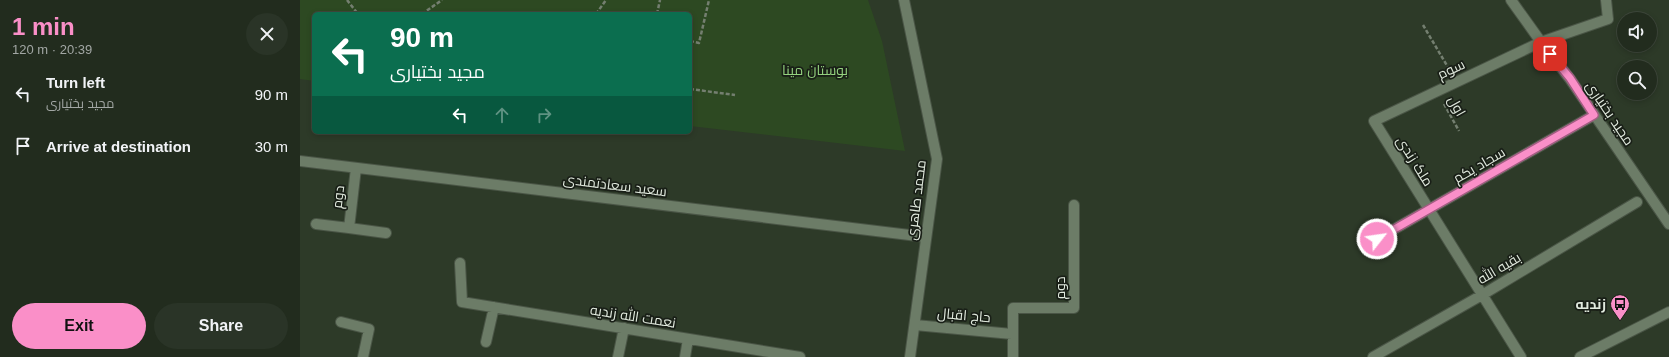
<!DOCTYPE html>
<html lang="en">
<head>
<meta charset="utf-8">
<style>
	:root { --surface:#222c1e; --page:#2a3427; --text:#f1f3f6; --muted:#a2a7a4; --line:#3f483c; --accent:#fa8fc8 }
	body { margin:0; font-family:Arial,Cairo,sans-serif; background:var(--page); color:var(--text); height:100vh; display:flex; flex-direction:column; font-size:15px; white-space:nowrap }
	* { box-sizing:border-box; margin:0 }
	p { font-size:13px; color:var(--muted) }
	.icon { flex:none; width:22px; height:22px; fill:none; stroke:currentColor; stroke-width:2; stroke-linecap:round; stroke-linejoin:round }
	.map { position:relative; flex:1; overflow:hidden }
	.side { display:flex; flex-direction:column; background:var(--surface); width:300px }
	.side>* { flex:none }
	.banner { position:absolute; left:12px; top:12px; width:380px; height:122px; border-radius:6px; box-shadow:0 2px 6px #0003,0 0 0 1px var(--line); background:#0b6e4f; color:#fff; overflow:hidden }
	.tools { position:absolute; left:1317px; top:12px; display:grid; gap:8px }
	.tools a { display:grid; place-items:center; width:40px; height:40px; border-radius:50%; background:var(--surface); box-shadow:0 2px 6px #0003,0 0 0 1px var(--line); font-size:20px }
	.pin { position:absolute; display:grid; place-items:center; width:34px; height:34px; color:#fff; margin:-17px; border-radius:8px; box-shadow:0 2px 6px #0006 }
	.me { position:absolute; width:44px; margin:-22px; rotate:60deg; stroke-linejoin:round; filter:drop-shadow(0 0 3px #0008) }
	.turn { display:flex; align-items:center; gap:14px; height:84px; padding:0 12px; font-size:18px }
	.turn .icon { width:52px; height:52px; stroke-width:2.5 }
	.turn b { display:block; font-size:28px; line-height:34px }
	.lanes { display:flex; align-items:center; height:38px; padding:0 12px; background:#0003; justify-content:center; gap:20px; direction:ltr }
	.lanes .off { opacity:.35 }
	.round { display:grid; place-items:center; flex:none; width:42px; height:42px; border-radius:21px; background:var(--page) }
	.overview { display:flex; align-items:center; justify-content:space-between; height:68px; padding:0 12px }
	h1 { font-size:24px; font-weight:800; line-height:30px; color:var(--accent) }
	.button { display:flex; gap:8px; margin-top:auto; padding:8px 12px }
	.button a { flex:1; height:46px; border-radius:24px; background:var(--accent); color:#111; font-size:16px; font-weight:800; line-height:46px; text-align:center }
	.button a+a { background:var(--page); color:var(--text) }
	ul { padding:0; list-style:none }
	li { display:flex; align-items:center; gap:12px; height:52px; padding:0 12px }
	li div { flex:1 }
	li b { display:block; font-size:15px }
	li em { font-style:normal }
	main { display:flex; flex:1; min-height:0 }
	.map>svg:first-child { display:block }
</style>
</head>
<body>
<main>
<section class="side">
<div class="overview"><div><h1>1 min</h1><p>120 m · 20:39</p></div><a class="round"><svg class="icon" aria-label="close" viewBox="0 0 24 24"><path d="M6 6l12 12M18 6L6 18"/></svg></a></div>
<ul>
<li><svg class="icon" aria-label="left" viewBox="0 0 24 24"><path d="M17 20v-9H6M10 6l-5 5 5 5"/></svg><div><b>Turn left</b><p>مجید بختیاری</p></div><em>90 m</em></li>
<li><svg class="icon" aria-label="arrive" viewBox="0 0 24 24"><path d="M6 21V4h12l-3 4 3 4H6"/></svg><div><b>Arrive at destination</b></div><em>30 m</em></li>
</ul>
<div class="button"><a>Exit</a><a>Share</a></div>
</section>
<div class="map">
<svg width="1369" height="357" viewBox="0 0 1369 357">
	<rect width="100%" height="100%" fill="#2d3a28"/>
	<path fill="#2d4922" d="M 0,0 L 568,0 L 582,41 L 605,151 L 390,126 L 390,14 L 14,14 L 14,81 L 0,79 Z"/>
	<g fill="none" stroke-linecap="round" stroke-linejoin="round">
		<g stroke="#4a5546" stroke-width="12">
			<path id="minor" d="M 1211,0 L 1241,42 L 1270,79 L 1369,224
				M 0,161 L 626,237
				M 16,224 L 49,228 L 56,168
				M 49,228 L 86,233
				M 1077,239 L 1294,115
				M 160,263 L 162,302 L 500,357
				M 41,322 L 69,329 L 63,357
				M 615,325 L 712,334
				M 186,342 L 194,307
				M 318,357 L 324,328
				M 385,357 L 388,339
				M 713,357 L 713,308 L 774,308 L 774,205
				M 1073,357 L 1182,295 L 1337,202
				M 1221,357 L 1074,121 L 1241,42 L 1308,19 L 1306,0"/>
		</g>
		<g stroke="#4a5546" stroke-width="12">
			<path id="tertiary" d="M 604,0 L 637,159 L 610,357"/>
		</g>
		<g stroke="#4a5546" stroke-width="12">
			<path id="secondary" d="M 1280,357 L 1369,312"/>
		</g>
		<path stroke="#747f70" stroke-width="2.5" stroke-dasharray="4 2" stroke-linecap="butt" d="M 47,0 L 58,14
			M 122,14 L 142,0
			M 296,14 L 306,0
			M 357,14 L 360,0
			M 1123,25 L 1149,69
			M 390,41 L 399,43 L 409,0
			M 390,89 L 435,95
			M 1144,104 L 1159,131"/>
		<use href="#minor" stroke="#6c7c67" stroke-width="10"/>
		<use href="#tertiary" stroke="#6c7c67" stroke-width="10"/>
		<use href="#secondary" stroke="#6c7c67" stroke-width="10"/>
	</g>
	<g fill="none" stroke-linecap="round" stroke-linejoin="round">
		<g stroke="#a25d82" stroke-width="10">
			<path id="route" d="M 1077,239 L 1294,115 L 1270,78 L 1250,54"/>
		</g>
		<use href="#route" stroke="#fa8fc8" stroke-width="7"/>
	</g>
	<defs>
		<g id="bus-pin" transform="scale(1)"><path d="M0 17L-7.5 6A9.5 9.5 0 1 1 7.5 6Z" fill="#fa8fc8" stroke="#191f17"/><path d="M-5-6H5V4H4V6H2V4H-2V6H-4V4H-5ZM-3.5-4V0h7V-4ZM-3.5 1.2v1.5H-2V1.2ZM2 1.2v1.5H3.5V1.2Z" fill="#111"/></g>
	</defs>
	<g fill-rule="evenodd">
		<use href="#bus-pin" x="1320" y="304"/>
	</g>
	<g text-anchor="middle" stroke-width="3.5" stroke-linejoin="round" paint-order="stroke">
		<g font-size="14" fill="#e1eade" stroke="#191f17">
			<text transform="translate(1151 69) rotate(-25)" y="5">سوم</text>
			<text transform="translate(1157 106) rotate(61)" y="5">اول</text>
			<text transform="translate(1310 113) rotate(56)" y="5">مجید بختیاری</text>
			<text transform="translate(1115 161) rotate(58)" y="5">ملک زندی</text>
			<text transform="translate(1179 165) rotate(-30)" y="5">سجاد یکم</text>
			<text transform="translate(315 185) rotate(7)" y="5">سعید سعادتمندی</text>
			<text transform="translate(38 197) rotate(-83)" y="5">دوم</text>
			<text transform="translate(616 200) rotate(-83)" y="5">محمد طاهری</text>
			<text transform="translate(1199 268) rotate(-31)" y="5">بقیه الله</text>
			<text transform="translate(760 288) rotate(-90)" y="5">دوم</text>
			<text transform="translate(664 315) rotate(5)" y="5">حاج اقبال</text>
			<text transform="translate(333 316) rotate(9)" y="5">نعمت الله زندیه</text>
		</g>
		<g font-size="14" fill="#95d27f" stroke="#191f17">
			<text x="515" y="75">بوستان مینا</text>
		</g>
		<g font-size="14" font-weight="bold" fill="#e1eade" stroke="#191f17" text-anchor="end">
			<text x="1306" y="309">زندیه</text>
		</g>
	</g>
</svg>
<div class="tools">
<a><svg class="icon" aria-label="sound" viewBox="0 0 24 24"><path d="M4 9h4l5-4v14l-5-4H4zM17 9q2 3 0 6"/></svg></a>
<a><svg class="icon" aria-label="search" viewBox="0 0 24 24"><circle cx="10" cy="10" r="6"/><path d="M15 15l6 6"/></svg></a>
</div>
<div class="pin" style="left:1250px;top:54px;background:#d93025"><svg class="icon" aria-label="arrive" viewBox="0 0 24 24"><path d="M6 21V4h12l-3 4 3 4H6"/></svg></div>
<svg class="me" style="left:1077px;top:239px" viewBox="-20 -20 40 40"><circle r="17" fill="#fa8fc8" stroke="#fff" stroke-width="3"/><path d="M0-11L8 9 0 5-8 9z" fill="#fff"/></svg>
<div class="banner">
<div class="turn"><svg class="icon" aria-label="left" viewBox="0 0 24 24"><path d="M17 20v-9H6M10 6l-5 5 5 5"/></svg><div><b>90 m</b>مجید بختیاری</div></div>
<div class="lanes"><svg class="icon" aria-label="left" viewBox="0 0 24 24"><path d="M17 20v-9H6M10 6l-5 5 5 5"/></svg><svg class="icon off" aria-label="ahead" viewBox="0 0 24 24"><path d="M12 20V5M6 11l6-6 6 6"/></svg><svg class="icon off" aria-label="right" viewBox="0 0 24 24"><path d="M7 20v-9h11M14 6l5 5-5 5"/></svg></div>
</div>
</div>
</main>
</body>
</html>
